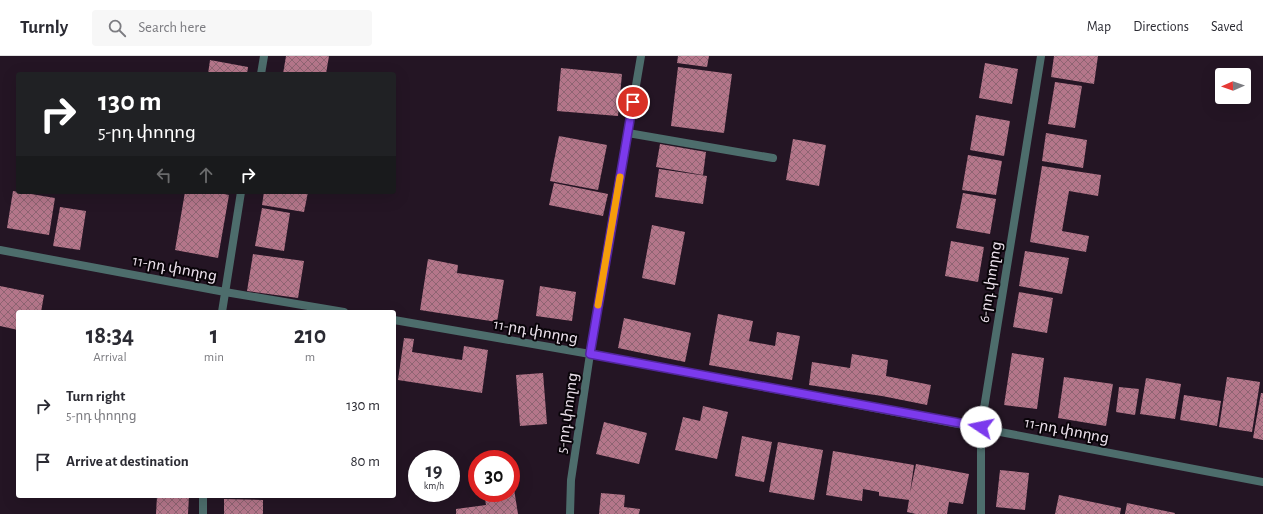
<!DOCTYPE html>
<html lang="en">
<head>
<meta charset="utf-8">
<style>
	:root { --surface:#fff; --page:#f7f7f7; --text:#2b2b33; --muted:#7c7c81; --line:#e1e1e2 }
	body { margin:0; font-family:"Alegreya Sans","Noto Sans Armenian",sans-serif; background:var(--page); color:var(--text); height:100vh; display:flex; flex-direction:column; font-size:15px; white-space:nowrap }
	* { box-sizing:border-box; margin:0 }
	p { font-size:13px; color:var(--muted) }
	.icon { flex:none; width:22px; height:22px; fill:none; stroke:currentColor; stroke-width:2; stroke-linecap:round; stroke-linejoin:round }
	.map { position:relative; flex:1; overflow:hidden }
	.side { position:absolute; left:16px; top:254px; width:380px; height:188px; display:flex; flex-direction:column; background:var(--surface); border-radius:4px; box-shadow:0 4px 16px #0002 }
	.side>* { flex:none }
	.hud { position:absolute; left:16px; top:16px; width:380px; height:122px; border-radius:4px; box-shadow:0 4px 16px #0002; background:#202124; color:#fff; overflow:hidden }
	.needle { width:26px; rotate:268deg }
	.buttons { position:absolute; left:1215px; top:12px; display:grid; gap:8px }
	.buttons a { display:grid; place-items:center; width:36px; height:36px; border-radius:4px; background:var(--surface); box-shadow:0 4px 16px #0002; font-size:20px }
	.speed { position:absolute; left:408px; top:394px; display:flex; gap:8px; font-size:20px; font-weight:700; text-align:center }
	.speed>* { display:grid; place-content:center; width:52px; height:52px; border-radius:50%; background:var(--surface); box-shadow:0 4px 16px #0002; line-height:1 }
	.speed small { font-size:10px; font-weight:400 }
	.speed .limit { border:6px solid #d22; background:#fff; color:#111 }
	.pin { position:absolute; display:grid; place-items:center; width:34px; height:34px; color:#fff; margin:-17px; border:2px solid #fff; border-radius:50%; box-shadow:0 1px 4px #0007 }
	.me { position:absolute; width:44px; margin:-22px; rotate:281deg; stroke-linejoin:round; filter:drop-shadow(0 0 3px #0008) }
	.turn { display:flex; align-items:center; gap:14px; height:84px; padding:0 16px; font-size:18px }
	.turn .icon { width:52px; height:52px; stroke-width:2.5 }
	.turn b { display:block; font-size:28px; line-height:34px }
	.lanes { display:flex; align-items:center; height:38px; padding:0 16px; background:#0003; justify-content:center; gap:20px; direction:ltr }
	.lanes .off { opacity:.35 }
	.eta { display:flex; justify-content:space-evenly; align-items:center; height:68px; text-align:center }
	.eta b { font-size:24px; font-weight:700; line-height:28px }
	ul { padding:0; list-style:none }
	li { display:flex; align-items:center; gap:12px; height:56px; padding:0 16px }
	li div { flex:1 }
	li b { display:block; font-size:15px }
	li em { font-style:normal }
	header { display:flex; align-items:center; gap:24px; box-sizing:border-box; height:56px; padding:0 20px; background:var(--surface); border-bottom:1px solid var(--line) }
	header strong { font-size:19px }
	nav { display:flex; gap:22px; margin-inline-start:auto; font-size:14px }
	.search { width:280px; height:36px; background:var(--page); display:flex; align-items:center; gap:10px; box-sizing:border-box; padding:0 14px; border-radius:4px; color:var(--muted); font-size:15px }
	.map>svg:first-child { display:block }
</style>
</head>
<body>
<header>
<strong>Turnly</strong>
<div class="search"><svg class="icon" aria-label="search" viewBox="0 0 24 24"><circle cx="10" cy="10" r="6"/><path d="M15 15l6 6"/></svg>Search here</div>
<nav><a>Map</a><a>Directions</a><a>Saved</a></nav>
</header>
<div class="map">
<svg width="1263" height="458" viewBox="0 0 1263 458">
	<defs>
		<pattern id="building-cross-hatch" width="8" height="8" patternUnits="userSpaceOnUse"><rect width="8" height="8" fill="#b4768a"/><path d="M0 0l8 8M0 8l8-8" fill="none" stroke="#8e6472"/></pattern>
	</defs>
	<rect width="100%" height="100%" fill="#241524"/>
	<path fill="url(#building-cross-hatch)" d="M 286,0 L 329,0 L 326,18 L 283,18 Z
		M 678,0 L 709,0 L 707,11 L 677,7 Z
		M 1054,0 L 1098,0 L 1094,28 L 1051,21 Z
		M 210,4 L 248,11 L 247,18 L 208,18 Z
		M 985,7 L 1018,13 L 1012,48 L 979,42 Z
		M 678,11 L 732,18 L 724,77 L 671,70 Z
		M 561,12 L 622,18 L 618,60 L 557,55 Z
		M 1055,26 L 1082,30 L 1075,72 L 1048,68 Z
		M 976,59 L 1010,65 L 1004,100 L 970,94 Z
		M 1046,77 L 1087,84 L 1083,112 L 1042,105 Z
		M 559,80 L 607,89 L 598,134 L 550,125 Z
		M 793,83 L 826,89 L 819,130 L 786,124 Z
		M 660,88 L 706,96 L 703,119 L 656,111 Z
		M 968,99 L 1002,105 L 996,139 L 962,134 Z
		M 1042,110 L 1101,119 L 1098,140 L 1069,135 L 1062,175 L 1089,180 L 1086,196 L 1030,186 Z
		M 659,113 L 707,120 L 703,148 L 655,141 Z
		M 554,127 L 608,138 L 603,160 L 549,149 Z
		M 13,135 L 55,142 L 49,179 L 7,172 Z
		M 185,136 L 214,136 L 229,139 L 218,202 L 175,194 Z
		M 264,136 L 308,136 L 304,156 L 262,149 Z
		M 963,137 L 996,143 L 990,178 L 956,172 Z
		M 60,151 L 86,155 L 80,194 L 53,190 Z
		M 262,152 L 290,157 L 284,195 L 255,190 Z
		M 652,169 L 685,176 L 675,229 L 642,222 Z
		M 951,185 L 984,191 L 978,226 L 945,220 Z
		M 1025,195 L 1069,202 L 1062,238 L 1019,230 Z
		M 253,198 L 304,205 L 298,242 L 247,235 Z
		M 428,203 L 458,209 L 457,217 L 504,224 L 497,266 L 420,254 Z
		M 0,230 L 44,239 L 41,256 L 18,256 L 18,274 L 0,270 Z
		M 540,230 L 576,236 L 572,265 L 536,260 Z
		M 1019,236 L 1053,242 L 1047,277 L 1013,271 Z
		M 718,258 L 753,265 L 749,285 L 775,290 L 777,276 L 800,280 L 792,324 L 709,309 Z
		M 624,262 L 691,277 L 685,306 L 618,292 Z
		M 404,282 L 414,283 L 412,296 L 462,304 L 464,290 L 488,294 L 482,337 L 398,324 Z
		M 1012,297 L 1044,302 L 1037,353 L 1004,349 Z
		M 852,298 L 888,304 L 886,320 L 931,329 L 927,349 L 882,340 L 809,329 L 812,306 L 850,312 Z
		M 543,317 L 547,368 L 520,370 L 516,319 Z
		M 1064,321 L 1113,328 L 1106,370 L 1058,362 Z
		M 1227,321 L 1260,326 L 1252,376 L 1219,371 Z
		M 1146,322 L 1181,328 L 1175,363 L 1140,358 Z
		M 1119,331 L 1139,333 L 1135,359 L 1116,356 Z
		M 1261,337 L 1263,337 L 1263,384 L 1253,382 Z
		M 1184,339 L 1221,345 L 1217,370 L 1180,364 Z
		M 703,350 L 728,356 L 717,403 L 675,394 L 683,361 L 700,365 Z
		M 604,366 L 647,377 L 639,408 L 596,398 Z
		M 742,380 L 772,386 L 764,426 L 735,420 Z
		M 778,386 L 823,394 L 814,444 L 769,436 Z
		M 833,395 L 914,409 L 910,437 L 916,408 L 969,418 L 963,448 L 949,446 L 947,458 L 916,458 L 907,456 L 909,444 L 879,440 L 879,436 L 863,433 L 862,445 L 826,439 Z
		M 511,414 L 518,458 L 456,458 L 456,453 L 486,449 L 484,437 L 511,437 Z
		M 1000,414 L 1029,417 L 1025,454 L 996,451 Z
		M 601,437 L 625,439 L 624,451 L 640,453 L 639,458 L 599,458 Z
		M 1059,439 L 1121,452 L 1120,458 L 1055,458 Z
		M 157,440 L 189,440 L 188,458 L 156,458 Z
		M 224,443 L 263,444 L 263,458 L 224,458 Z
		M 1127,447 L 1175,457 L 1175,458 L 1125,458 Z"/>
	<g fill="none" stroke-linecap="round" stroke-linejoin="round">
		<path stroke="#4d6d6c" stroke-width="8" d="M 628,77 L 773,102"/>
		<path stroke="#4d6d6c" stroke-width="8" d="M 261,18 L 264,0
			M 0,194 L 225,236 L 344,256
			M 222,256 L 241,136
			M 394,264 L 590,298 L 1263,426
			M 203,440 L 203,458
			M 570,458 L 571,424 L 590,298 L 641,0
			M 981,458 L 981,371 L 1041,0"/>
	</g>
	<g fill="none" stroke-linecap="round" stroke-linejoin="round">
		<g stroke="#51269a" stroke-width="10">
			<path id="route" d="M 633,46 L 590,298 L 981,371"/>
		</g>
		<use href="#route" stroke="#7c3aed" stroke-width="7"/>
		<path stroke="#f59e0b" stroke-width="7" d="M 598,249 L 620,121"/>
	</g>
	<g text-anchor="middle" stroke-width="4" stroke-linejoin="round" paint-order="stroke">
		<g font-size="15" fill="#eadfea" stroke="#090409">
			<text transform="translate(175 212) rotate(11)" y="5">11-րդ փողոց</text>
			<text transform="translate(990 226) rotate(-81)" y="5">6-րդ փողոց</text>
			<text transform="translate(536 275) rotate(10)" y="5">11-րդ փողոց</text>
			<text transform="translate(567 357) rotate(-82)" y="5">5-րդ փողոց</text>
			<text transform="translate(1067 374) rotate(11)" y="5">11-րդ փողոց</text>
		</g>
	</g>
</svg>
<div class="buttons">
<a><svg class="needle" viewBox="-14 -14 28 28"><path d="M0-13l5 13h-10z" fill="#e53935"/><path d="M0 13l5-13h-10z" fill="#7c7c81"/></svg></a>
</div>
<div class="speed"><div>19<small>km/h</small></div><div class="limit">30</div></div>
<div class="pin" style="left:633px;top:46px;background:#d93025"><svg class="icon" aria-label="arrive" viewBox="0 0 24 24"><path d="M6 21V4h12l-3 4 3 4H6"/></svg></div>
<svg class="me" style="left:981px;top:371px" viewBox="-20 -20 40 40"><circle r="19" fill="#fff"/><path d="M0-13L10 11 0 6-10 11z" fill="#7c3aed"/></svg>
<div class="hud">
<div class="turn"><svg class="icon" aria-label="right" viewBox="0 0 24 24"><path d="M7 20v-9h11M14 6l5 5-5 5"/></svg><div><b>130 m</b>5-րդ փողոց</div></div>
<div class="lanes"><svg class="icon off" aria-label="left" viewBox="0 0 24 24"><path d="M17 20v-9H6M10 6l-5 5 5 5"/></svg><svg class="icon off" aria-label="ahead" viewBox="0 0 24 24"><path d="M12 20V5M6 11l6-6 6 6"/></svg><svg class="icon" aria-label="right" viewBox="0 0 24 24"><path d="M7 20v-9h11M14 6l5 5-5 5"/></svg></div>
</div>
<section class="side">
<div class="eta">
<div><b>18:34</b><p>Arrival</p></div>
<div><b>1</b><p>min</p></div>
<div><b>210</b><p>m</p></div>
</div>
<ul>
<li><svg class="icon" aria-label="right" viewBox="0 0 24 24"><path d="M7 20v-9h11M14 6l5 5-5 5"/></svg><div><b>Turn right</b><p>5-րդ փողոց</p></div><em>130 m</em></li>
<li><svg class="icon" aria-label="arrive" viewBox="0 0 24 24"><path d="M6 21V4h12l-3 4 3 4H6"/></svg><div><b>Arrive at destination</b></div><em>80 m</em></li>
</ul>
</section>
</div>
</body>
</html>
